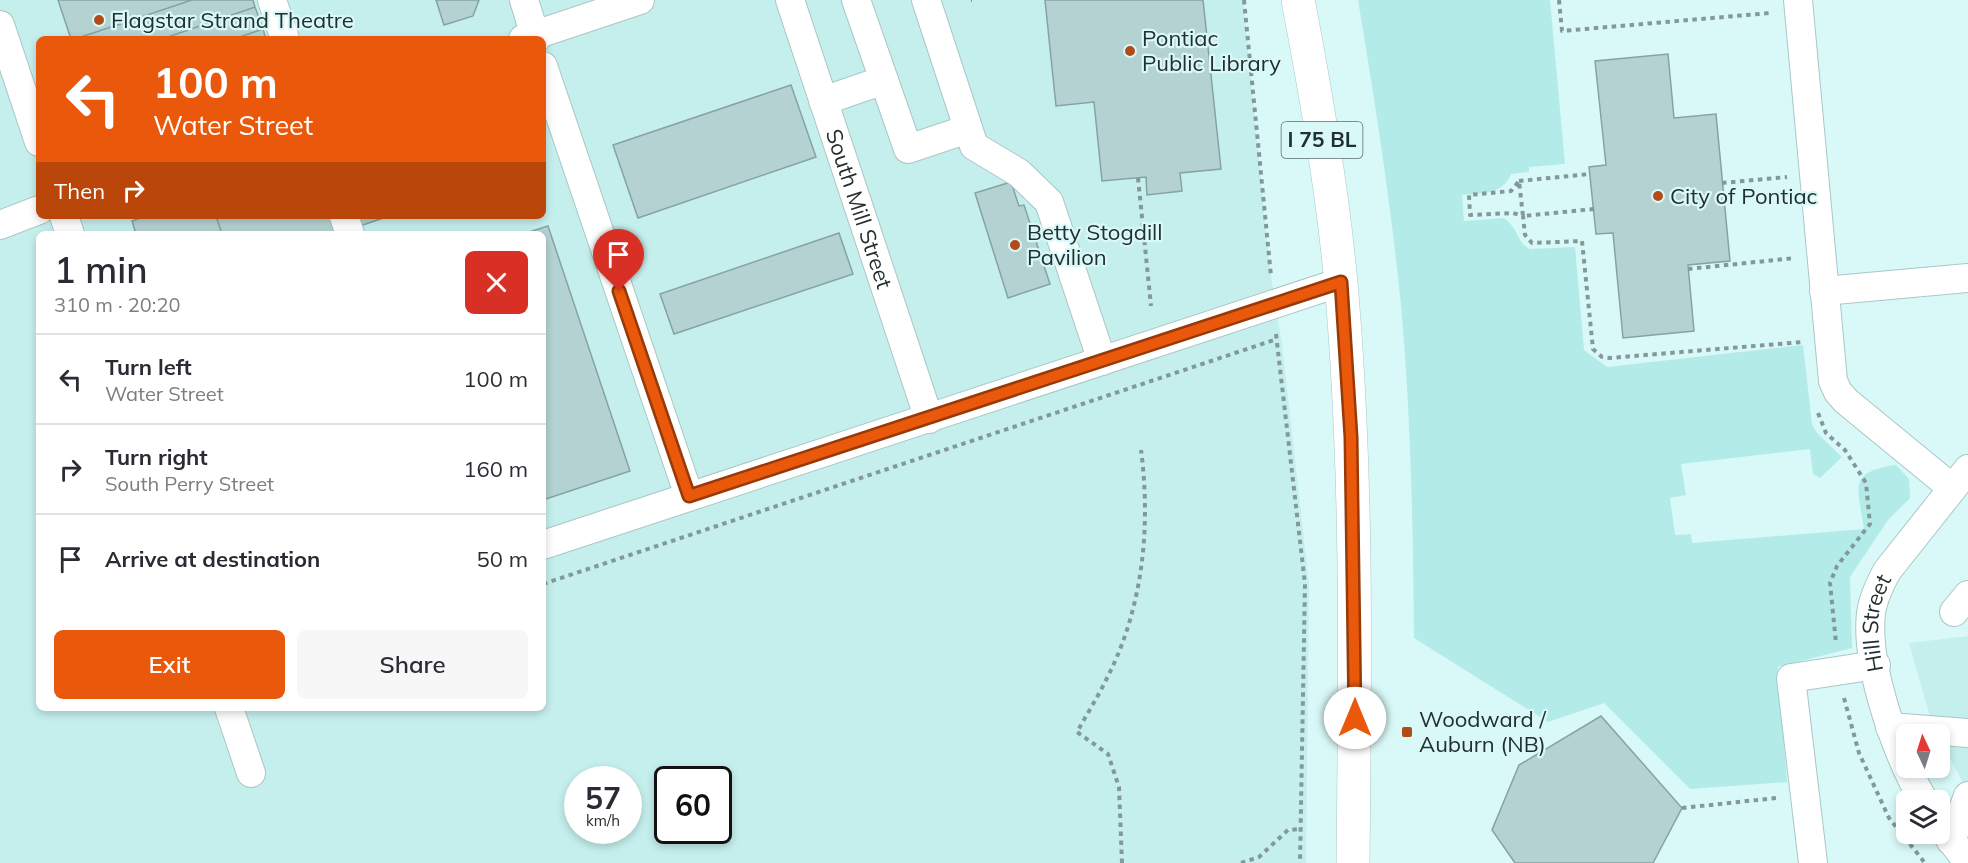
<!DOCTYPE html>
<html lang="en">
<head>
<meta charset="utf-8">
<style>
	:root { --surface:#fff; --page:#f7f7f7; --text:#2b2b33; --muted:#7c7c81; --line:#e1e1e2; --accent:#ea580c }
	body { margin:0; font-family:Mulish,sans-serif; background:var(--page); color:var(--text); height:100vh; display:flex; flex-direction:column; font-size:22px; white-space:nowrap }
	* { box-sizing:border-box; margin:0 }
	p { font-size:20px; color:var(--muted) }
	.icon { flex:none; width:33px; height:33px; fill:none; stroke:currentColor; stroke-width:2; stroke-linecap:round; stroke-linejoin:round }
	.map { position:relative; flex:1; overflow:hidden }
	.panel { position:absolute; left:36px; top:231px; width:510px; height:480px; display:flex; flex-direction:column; background:var(--surface); border-radius:9px; box-shadow:0 3px 9px #0003 }
	.panel>* { flex:none }
	.banner { position:absolute; left:36px; top:36px; width:510px; height:183px; border-radius:9px; box-shadow:0 3px 9px #0003; background:#ea580c; color:#fff; overflow:hidden }
	.needle { width:39px; rotate:356deg }
	.controls { position:absolute; left:1896px; top:724px; display:grid; gap:12px }
	.controls a { display:grid; place-items:center; width:54px; height:54px; border-radius:9px; background:var(--surface); box-shadow:0 3px 9px #0003; font-size:30px }
	.speed { position:absolute; left:564px; top:766px; display:flex; gap:12px; font-size:30px; font-weight:700; text-align:center }
	.speed>* { display:grid; place-content:center; width:78px; height:78px; border-radius:50%; background:var(--surface); box-shadow:0 3px 9px #0003; line-height:1 }
	.speed small { font-size:15px; font-weight:400 }
	.speed .limit { border:3px solid #111; border-radius:9px; background:#fff; color:#111 }
	.pin { position:absolute; display:grid; place-items:center; width:51px; height:51px; color:#fff; margin:-62px -26px; border-radius:50% 50% 50% 0; rotate:-45deg; box-shadow:0 0 6px #0007 }
	.pin .icon { rotate:45deg }
	.me { position:absolute; width:66px; margin:-33px; rotate:0deg; stroke-linejoin:round; filter:drop-shadow(0 0 4px #0008) }
	.turn { display:flex; align-items:center; gap:21px; height:126px; padding:0 18px; font-size:27px }
	.turn .icon { width:78px; height:78px; stroke-width:2.5 }
	.turn b { display:block; font-size:42px; line-height:51px }
	.then { display:flex; align-items:center; height:57px; padding:0 18px; background:#0003; gap:12px; font-size:22px }
	.round { display:grid; place-items:center; flex:none; width:63px; height:63px; border-radius:9px; background:var(--page) }
	.summary { display:flex; align-items:center; justify-content:space-between; height:102px; padding:0 18px }
	h1 { font-size:36px; font-weight:600; line-height:45px }
	.primary-button { display:flex; gap:12px; margin-top:auto; padding:12px 18px }
	.primary-button a { flex:1; height:69px; border-radius:9px; background:var(--accent); color:#fff; font-size:24px; font-weight:600; line-height:69px; text-align:center }
	.primary-button a+a { background:var(--page); color:var(--text) }
	ul { padding:0; list-style:none }
	li { display:flex; align-items:center; gap:18px; height:90px; padding:0 18px; border-top:2px solid var(--line) }
	li div { flex:1 }
	li b { display:block; font-size:22px }
	li em { font-style:normal }
	.map>svg:first-child { display:block }
</style>
</head>
<body>
<div class="map">
<svg width="1968" height="863" viewBox="0 0 1968 863">
	<rect width="100%" height="100%" fill="#d9f9f8"/>
	<path fill="#c5efed" fill-rule="evenodd" d="M 0,0 L 1243,0 L 1270,270 L 1282,344 L 1309,584 L 1306,863 L 0,863 ZM 39,39 L 543,39 L 543,216 L 39,216 ZM 39,234 L 543,234 L 543,708 L 39,708 ZM 578,780 L 628,780 L 628,831 L 578,831 ZM 668,780 L 718,780 L 718,831 L 668,831 Z
		M 1968,636 L 1968,792 L 1933,727 L 1909,643 Z"/>
	<path fill="#b3ebe9" d="M 1358,0 L 1550,0 L 1565,164 L 1529,167 L 1529,172 L 1511,174 C 1503,195 1481,193 1462,195 L 1464,221 L 1504,218 C 1520,230 1516,242 1530,249 L 1575,247 L 1584,350 L 1607,367 L 1803,345 L 1812,424 L 1817,433 L 1842,457 L 1820,478 L 1813,474 L 1810,449 L 1681,464 L 1686,495 L 1670,498 L 1675,535 L 1691,534 L 1692,543 L 1864,529 C 1859,490 1845,472 1896,465 L 1909,479 L 1910,498 L 1888,520 L 1850,577 L 1852,648 L 1778,667 L 1787,782 L 1690,789 L 1604,703 L 1548,722 L 1414,638 C 1413,528 1411,417 1401,306 C 1391,204 1375,102 1358,0 Z"/>
	<path fill="#b3d2d1" stroke="#85a3a2" stroke-width="1.5" d="M 58,0 L 192,0 L 75,39 L 71,39 Z
		M 192,0 L 253,0 L 255,7 L 162,39 L 75,39 Z
		M 436,0 L 479,0 L 473,16 L 444,25 Z
		M 1045,0 L 1203,0 L 1221,169 L 1180,173 L 1182,191 L 1147,195 L 1146,177 L 1102,181 L 1094,102 L 1056,106 Z
		M 255,7 L 263,29 L 234,39 L 162,39 Z
		M 263,29 L 266,39 L 234,39 Z
		M 1668,54 L 1674,118 L 1716,114 L 1730,261 L 1688,265 L 1694,331 L 1623,338 L 1613,233 L 1596,234 L 1589,167 L 1606,165 L 1595,61 Z
		M 791,85 L 816,157 L 638,218 L 613,145 Z
		M 1011,182 L 1019,206 L 1024,205 L 1050,284 L 1008,298 L 975,193 Z
		M 146,216 L 216,216 L 222,234 L 136,234 L 132,221 Z
		M 216,216 L 332,216 L 338,232 L 222,234 Z
		M 357,216 L 389,216 L 360,226 Z
		M 548,226 L 630,471 L 543,500 L 543,234 L 523,234 Z
		M 839,233 L 853,274 L 674,334 L 660,294 Z
		M 1601,716 L 1682,808 L 1653,863 L 1515,863 L 1492,830 L 1519,765 Z"/>
	<g fill="none" stroke-linecap="round" stroke-linejoin="round">
		<g stroke="#a8c7c6" stroke-width="30">
			<g id="minor">
				<path d="M 272,0 L 285,39"/>
				<path d="M 524,0 L 536,39"/>
				<path id="s1" d="M 790,0 L 929,419"/>
				<path d="M 856,0 L 908,149 L 968,129"/>
				<path d="M 926,0 L 974,146 L 1019,173 L 1049,202 L 1102,361"/>
				<path d="M 1798,0 L 1833,381 L 1838,392 L 1846,401 L 1952,488"/>
				<path d="M 0,25 L 39,142"/>
				<path d="M 523,39 L 640,0"/>
				<path d="M 543,66 L 689,496"/>
				<path d="M 823,101 L 884,80"/>
				<path d="M 64,216 L 70,234"/>
				<path d="M 344,216 L 350,234"/>
				<path d="M 0,225 L 39,210"/>
				<path d="M 1824,291 L 1968,278"/>
				<path d="M 543,545 L 1341,282"/>
				<path d="M 1954,612 L 1968,595"/>
				<path d="M 229,708 L 251,773"/>
				<path d="M 1890,727 L 1968,733"/>
				<path id="s2" d="M 1924,801 C 1897,756 1865,666 1871,613 C 1873,598 1880,584 1887,571 L 1968,469"/>
				<path d="M 1941,827 L 1968,862"/>
				<path d="M 1951,841 L 1968,796"/>
				<path d="M 1813,863 L 1791,678 L 1876,665"/>
			</g>
		</g>
		<g stroke="#a8c7c6" stroke-width="34">
			<path id="major" d="M 1298,0 C 1316,93 1332,188 1341,283 C 1358,476 1355,669 1353,863"/>
		</g>
		<path stroke="#839999" stroke-width="4" stroke-dasharray="4.5 4.5" stroke-linecap="butt" d="M 971,0 L 972,0
			M 1244,0 L 1271,276
			M 1559,0 L 1562,31 L 1770,13
			M 1138,178 L 1151,306
			M 1519,181 L 1590,174
			M 1722,183 L 1787,177
			M 1594,209 L 1523,216 L 1519,181 L 1511,191 L 1469,195 L 1470,215 L 1513,213 L 1523,216 L 1525,235 L 1532,243 L 1582,241 L 1593,349 L 1602,357 L 1610,358 L 1802,342
			M 1688,269 L 1795,258
			M 1276,334 L 1305,584 L 1300,863
			M 1818,413 L 1826,433 L 1845,450 L 1866,483 L 1870,524 L 1837,566 L 1830,583 L 1836,643
			M 543,584 L 1277,339
			M 1844,698 L 1859,753 L 1889,818 L 1925,863
			M 1682,808 L 1776,798
			M 1122,863 L 1119,787 L 1108,754 L 1077,732 C 1087,714 1099,695 1108,676 C 1143,607 1151,526 1141,450
			M 1241,863 L 1259,857 L 1288,830 L 1301,829"/>
		<use href="#minor" stroke="#fff" stroke-width="28"/>
		<use href="#major" stroke="#fff" stroke-width="33"/>
	</g>
	<g fill="none" stroke-linecap="round" stroke-linejoin="round">
		<g stroke="#983908" stroke-width="15">
			<path id="route" d="M 619,291 L 689,496 L 1341,282 L 1351,437 L 1355,718"/>
		</g>
		<use href="#route" stroke="#ea580c" stroke-width="10"/>
	</g>
	<g fill="#b04c18" stroke="#d9f9f8" stroke-width="2">
		<circle cx="99" cy="20" r="6"/>
		<circle cx="1130" cy="51" r="6"/>
		<circle cx="1658" cy="196" r="6"/>
		<circle cx="1015" cy="245" r="6"/>
		<rect x="1401" y="726" width="12" height="12" rx="3"/>
	</g>
	<g text-anchor="middle" stroke-width="4.5" stroke-linejoin="round" paint-order="stroke">
		<rect fill="#d9f9f8" stroke="#5a6c6b" stroke-width="1.5" x="1281.5" y="122" width="81" height="36" rx="4.5"/>
		<g font-size="21" font-weight="bold" fill="#232f2f">
			<text x="1322" y="147">I 75 BL</text>
		</g>
		<g font-size="22" fill="#232f2f" stroke="#d9f9f8" text-anchor="start">
			<text x="111" y="28">Flagstar Strand Theatre</text>
			<text x="1142" y="46">Pontiac<tspan x="1142" dy="25">Public Library</tspan></text>
			<text x="1670" y="204">City of Pontiac</text>
			<text x="1027" y="240">Betty Stogdill<tspan x="1027" dy="25">Pavilion</tspan></text>
			<text x="1419" y="727">Woodward /<tspan x="1419" dy="25">Auburn (NB)</tspan></text>
		</g>
		<g font-size="22" fill="#232f2f" stroke="#d9f9f8">
			<text dy="8" stroke="none"><textPath href="#s1" startOffset="220">South Mill Street</textPath></text>
			<text dy="8" stroke="none"><textPath href="#s2" startOffset="188">Hill Street</textPath></text>
		</g>
	</g>
</svg>
<div class="controls">
<a><svg class="needle" viewBox="-14 -14 28 28"><path d="M0-13l5 13h-10z" fill="#e53935"/><path d="M0 13l5-13h-10z" fill="#7c7c81"/></svg></a>
<a><svg class="icon" aria-label="layers" viewBox="0 0 24 24"><path d="M12 4l9 5-9 5-9-5zM3 14l9 5 9-5"/></svg></a>
</div>
<div class="speed"><div>57<small>km/h</small></div><div class="limit">60</div></div>
<div class="pin" style="left:619px;top:291px;background:#d93025"><svg class="icon" aria-label="arrive" viewBox="0 0 24 24"><path d="M6 21V4h12l-3 4 3 4H6"/></svg></div>
<svg class="me" style="left:1355px;top:718px" viewBox="-20 -20 40 40"><circle r="19" fill="#fff"/><path d="M0-13L10 11 0 6-10 11z" fill="#ea580c"/></svg>
<div class="banner">
<div class="turn"><svg class="icon" aria-label="left" viewBox="0 0 24 24"><path d="M17 20v-9H6M10 6l-5 5 5 5"/></svg><div><b>100 m</b>Water Street</div></div>
<div class="then">Then<svg class="icon" aria-label="right" viewBox="0 0 24 24"><path d="M7 20v-9h11M14 6l5 5-5 5"/></svg></div>
</div>
<section class="panel">
<div class="summary"><div><h1>1 min</h1><p>310 m · 20:20</p></div><a class="round" style="background:#d93025;color:#fff"><svg class="icon" aria-label="close" viewBox="0 0 24 24"><path d="M6 6l12 12M18 6L6 18"/></svg></a></div>
<ul>
<li><svg class="icon" aria-label="left" viewBox="0 0 24 24"><path d="M17 20v-9H6M10 6l-5 5 5 5"/></svg><div><b>Turn left</b><p>Water Street</p></div><em>100 m</em></li>
<li><svg class="icon" aria-label="right" viewBox="0 0 24 24"><path d="M7 20v-9h11M14 6l5 5-5 5"/></svg><div><b>Turn right</b><p>South Perry Street</p></div><em>160 m</em></li>
<li><svg class="icon" aria-label="arrive" viewBox="0 0 24 24"><path d="M6 21V4h12l-3 4 3 4H6"/></svg><div><b>Arrive at destination</b></div><em>50 m</em></li>
</ul>
<div class="primary-button"><a>Exit</a><a>Share</a></div>
</section>
</div>
</body>
</html>
